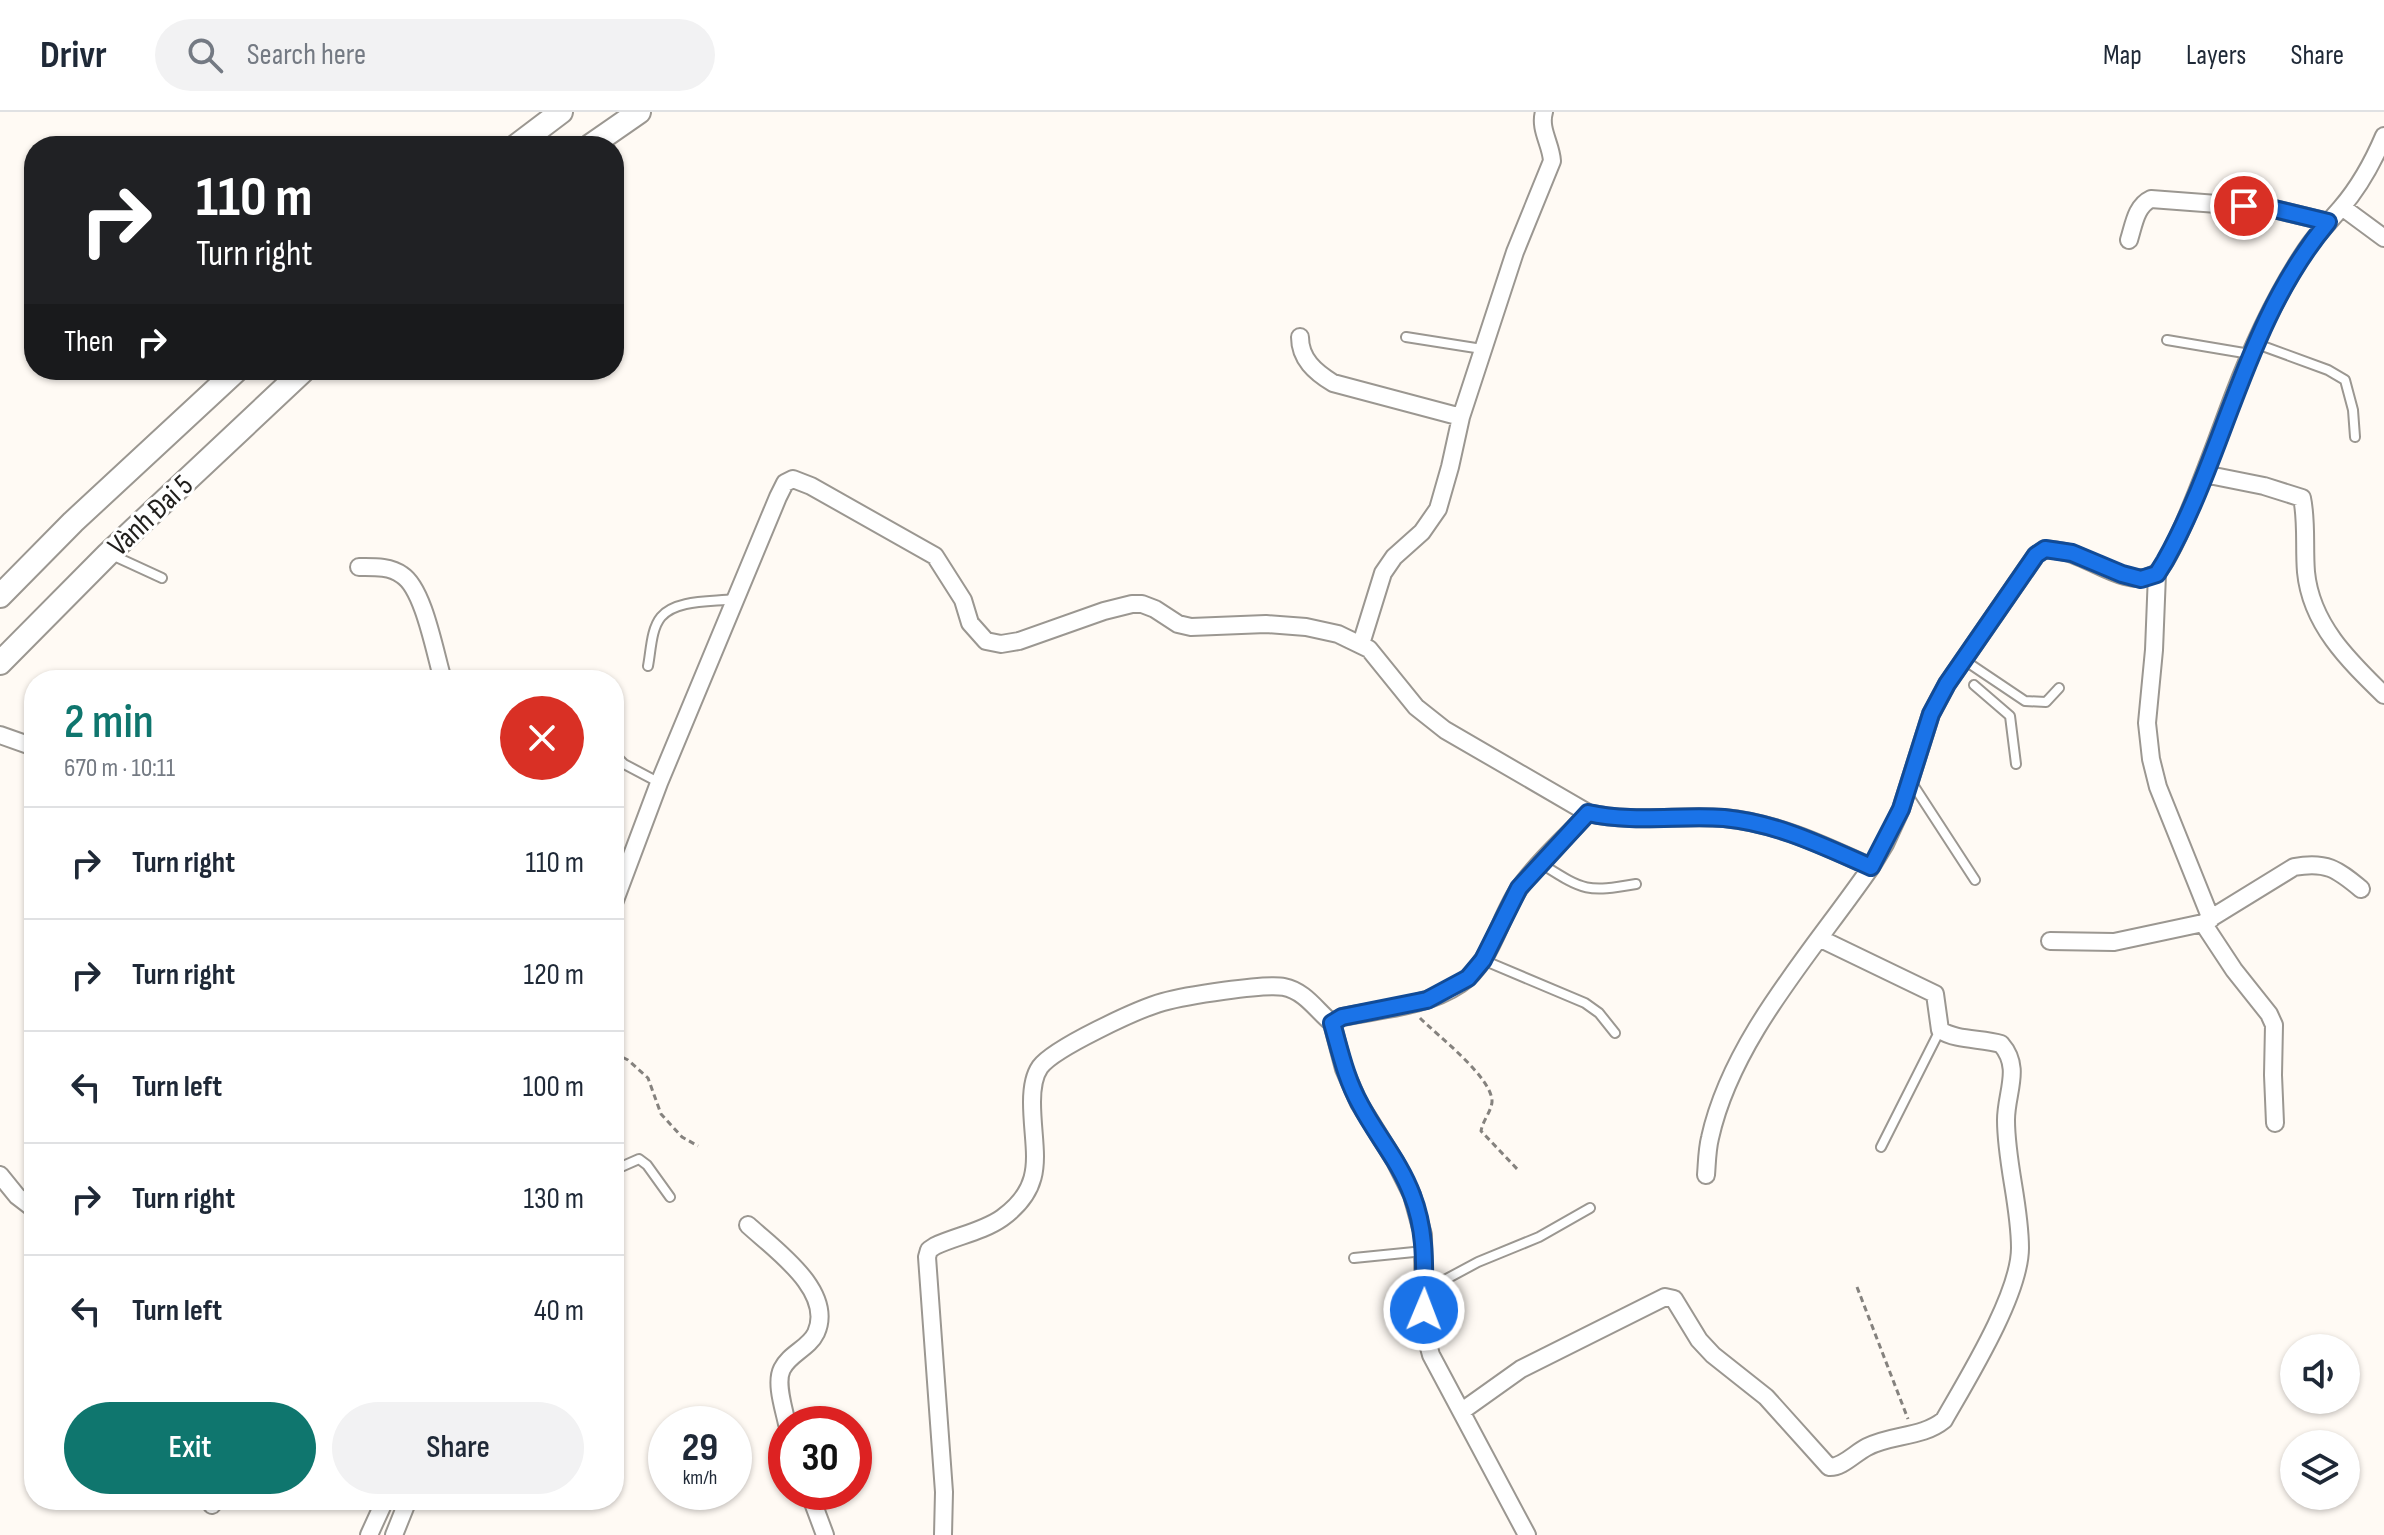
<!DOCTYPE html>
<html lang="en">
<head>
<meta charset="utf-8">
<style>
	:root { --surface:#fff; --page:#f2f2f3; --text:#1f2937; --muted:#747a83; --line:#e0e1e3; --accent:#0f766e }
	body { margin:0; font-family:"Sofia Sans Condensed",sans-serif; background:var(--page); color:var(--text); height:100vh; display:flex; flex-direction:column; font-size:30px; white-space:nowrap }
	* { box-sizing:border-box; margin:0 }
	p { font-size:26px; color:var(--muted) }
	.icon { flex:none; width:44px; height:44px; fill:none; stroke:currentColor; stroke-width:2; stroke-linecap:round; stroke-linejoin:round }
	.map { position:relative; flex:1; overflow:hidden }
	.panel { position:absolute; left:24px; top:558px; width:600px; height:840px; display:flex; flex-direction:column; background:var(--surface); border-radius:32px; box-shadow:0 2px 6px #0004 }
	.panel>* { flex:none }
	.top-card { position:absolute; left:24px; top:24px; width:600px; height:244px; border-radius:32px; box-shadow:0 2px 6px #0004; background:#202124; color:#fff; overflow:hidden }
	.fabs { position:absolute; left:2280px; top:1222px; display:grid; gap:16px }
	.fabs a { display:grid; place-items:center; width:80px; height:80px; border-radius:50%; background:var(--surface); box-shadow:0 2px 6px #0004; font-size:40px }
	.speed { position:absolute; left:648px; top:1294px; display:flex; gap:16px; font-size:40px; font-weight:700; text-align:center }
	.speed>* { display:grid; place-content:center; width:104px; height:104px; border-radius:50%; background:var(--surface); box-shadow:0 2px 6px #0004; line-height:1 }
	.speed small { font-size:20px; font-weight:400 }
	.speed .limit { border:12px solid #d22; background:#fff; color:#111 }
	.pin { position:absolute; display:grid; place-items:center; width:68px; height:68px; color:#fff; margin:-34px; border:4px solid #fff; border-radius:50%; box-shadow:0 2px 8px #0007 }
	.me { position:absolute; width:88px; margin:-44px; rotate:1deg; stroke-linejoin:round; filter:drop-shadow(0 0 6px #0008) }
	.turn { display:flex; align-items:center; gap:28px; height:168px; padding:0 40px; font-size:36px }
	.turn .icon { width:104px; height:104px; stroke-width:2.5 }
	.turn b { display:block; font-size:56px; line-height:68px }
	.then { display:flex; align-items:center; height:76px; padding:0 40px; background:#0003; gap:16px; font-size:30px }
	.round { display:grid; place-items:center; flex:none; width:84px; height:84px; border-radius:42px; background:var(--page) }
	.head { display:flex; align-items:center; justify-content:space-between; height:136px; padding:0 40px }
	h1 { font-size:48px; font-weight:600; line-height:60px; color:var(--accent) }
	.action { display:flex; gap:16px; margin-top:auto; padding:16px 40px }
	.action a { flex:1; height:92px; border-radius:48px; background:var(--accent); color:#fff; font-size:32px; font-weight:600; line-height:92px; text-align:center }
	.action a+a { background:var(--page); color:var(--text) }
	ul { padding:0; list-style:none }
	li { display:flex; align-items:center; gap:24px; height:112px; padding:0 40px; border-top:2px solid var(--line) }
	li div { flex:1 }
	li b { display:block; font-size:30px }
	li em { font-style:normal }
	header { display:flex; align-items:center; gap:48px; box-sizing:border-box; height:112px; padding:0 40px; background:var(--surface); border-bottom:2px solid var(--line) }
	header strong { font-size:38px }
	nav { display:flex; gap:44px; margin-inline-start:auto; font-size:28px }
	.search { width:560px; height:72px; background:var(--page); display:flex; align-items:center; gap:20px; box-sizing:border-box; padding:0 28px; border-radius:44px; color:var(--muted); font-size:30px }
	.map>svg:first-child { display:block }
</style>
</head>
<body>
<header>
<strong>Drivr</strong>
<div class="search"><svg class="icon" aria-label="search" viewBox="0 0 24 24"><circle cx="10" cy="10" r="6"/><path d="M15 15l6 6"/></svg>Search here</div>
<nav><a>Map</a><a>Layers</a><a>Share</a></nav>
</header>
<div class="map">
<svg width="2384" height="1423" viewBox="0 0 2384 1423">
	<rect width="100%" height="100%" fill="#fffaf4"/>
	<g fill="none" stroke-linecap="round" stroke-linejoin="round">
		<g stroke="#9b9791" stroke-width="12">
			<path id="service" d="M 1406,225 L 1482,237
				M 2167,228 L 2250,242
				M 2257,232 L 2328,258 L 2345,268 L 2353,298 L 2355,325
				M 112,443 L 162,466
				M 1964,548 L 2025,589 L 2046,590 L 2059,576
				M 648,554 C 651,539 651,517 661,505 C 676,487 713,490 734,487
				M 1974,573 L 2010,604 L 2016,652
				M 614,642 L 624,652 L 658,670
				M 1910,668 L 1975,768
				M 1540,751 C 1583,778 1585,781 1636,772
				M 1483,848 L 1585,891 L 1599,901 L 1615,921
				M 1881,1035 L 1940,918
				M 614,1058 L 639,1047 L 647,1053 L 670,1085
				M 1354,1146 L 1424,1139
				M 1424,1179 L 1478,1150 L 1539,1125 L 1590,1096"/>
		</g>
		<g stroke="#9b9791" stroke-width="20">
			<path id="minor" d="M 2342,95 L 2384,126
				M 2129,128 C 2134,112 2136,94 2151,87 L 2270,96 L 2328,110
				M 1300,225 C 1300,247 1315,260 1333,271 L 1461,305
				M 2204,362 L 2264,374 L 2302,386 C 2307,409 2304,436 2306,460 C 2311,512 2348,548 2384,583
				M 359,455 C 373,455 390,454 402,463 C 424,477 435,542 443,568
				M 2157,462 L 2154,538 L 2147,611 L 2151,647 L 2158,675 L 2211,807
				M 1361,532 L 1383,461 L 1394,445 L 1422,420 L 1438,397 L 1450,355 L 1461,305 L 1515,140 L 1552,49 C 1551,32 1539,17 1544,0
				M 0,623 L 34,635
				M 614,791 L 659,671 L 778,385 L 785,371 L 793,367 L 811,374 L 935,444 L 963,488 L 970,511 L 986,529 L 1001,532 L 1019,529 L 1104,499 L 1132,492 L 1142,492 L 1155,497 L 1178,512 L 1191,515 L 1266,512 L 1306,515 L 1338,522 L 1369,537 L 1416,595 L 1445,618 L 1588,701 C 1633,711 1678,703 1724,706 C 1777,711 1823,733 1871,755 L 1885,732 L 1901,697 L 1931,602 L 1947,572 L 2036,443 L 2045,437 C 2055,438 2066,439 2075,443 C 2097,451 2132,476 2155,462 C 2174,451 2222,314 2233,285 C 2252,235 2276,183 2306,138 C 2316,123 2329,110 2341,96 C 2359,75 2373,50 2384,24
				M 2203,811 L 2234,858 L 2269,902 L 2274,913 L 2273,963 L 2275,1011
				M 2050,829 L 2114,830 L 2203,811 L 2294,755 C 2326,749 2337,757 2361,777
				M 1332,911 L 1344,957 L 1359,991 L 1395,1049 L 1412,1083 L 1423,1123 L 1424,1217 L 1431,1243 L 1527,1423
				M 0,1063 L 17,1084 L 34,1097
				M 1706,1063 C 1707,1051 1707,1038 1710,1026 C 1732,926 1814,838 1871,755
				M 748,1113 C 774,1137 835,1179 816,1221 C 809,1236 789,1242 782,1257 C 775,1271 784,1297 787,1312
				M 1462,1299 L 1521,1257 L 1665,1185 L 1674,1187 L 1699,1228 L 1713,1243 L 1766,1285 L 1829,1355 C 1842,1356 1855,1341 1867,1335 C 1892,1322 1922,1326 1944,1308 C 1968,1266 2020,1182 2020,1136 C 2020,1093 2006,1051 2006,1008 C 2006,980 2022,956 2001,932 C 1982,926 1957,929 1940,918 L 1935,882 L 1821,827
				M 809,1380 L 825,1423
				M 211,1388 L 212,1393
				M 369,1423 L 385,1388
				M 394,1423 L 408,1388
				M 943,1423 L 944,1380 L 927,1145 L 929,1138 L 935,1134 C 956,1124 982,1120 1002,1106 C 1049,1072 1032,1039 1032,990 C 1032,978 1033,965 1040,955 C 1054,936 1138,897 1163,890 C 1184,884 1265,871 1284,875 C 1305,879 1317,899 1332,911 L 1342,905 C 1381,897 1426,895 1460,872 C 1493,850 1499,804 1521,774 C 1540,747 1566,726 1588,701"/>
		</g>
		<g stroke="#9b9791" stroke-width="26">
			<path id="secondary" d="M 516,34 L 561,0
				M 590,34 L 639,0
				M 0,484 L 73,410 L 237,258
				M 0,551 L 108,442 L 304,258"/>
		</g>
		<path stroke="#85827e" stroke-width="3" stroke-dasharray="6 4" stroke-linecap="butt" d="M 1420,906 C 1438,924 1493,966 1492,990 C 1491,1000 1483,1008 1481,1019 L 1519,1059
			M 614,941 L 628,948 L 648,966 L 661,1002 L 682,1025 L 698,1034
			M 1857,1175 L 1908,1307"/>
		<use href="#service" stroke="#fff" stroke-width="8"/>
		<use href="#minor" stroke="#fff" stroke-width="16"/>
		<use href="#secondary" stroke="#fff" stroke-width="22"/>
	</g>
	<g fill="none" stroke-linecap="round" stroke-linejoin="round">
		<g stroke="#114b97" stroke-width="20">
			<path id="route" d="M 1424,1198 C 1424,1158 1427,1121 1412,1083 C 1400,1050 1376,1023 1360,992 C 1346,967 1340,939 1332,911 L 1342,905 L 1427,888 L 1468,866 L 1483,848 L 1519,776 L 1588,701 C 1633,711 1678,703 1724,706 C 1777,711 1823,734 1871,755 L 1901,697 L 1931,602 L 1947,572 L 2036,443 L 2045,437 L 2072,441 L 2122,462 L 2141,467 L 2157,462 L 2165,449 C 2227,338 2244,211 2328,110 L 2270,96 L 2244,94"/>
		</g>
		<use href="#route" stroke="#1a73e8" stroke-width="14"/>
	</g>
	<g text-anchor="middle" stroke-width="6" stroke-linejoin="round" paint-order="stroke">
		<g font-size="30" fill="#211f1d" stroke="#fff">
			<text transform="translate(150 403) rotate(-43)" y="10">Vành Đai 5</text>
		</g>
	</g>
</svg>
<div class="fabs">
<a><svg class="icon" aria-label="sound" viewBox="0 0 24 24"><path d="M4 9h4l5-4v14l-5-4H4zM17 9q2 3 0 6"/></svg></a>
<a><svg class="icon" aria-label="layers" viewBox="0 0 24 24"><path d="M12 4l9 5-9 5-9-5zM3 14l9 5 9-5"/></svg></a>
</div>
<div class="speed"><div>29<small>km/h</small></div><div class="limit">30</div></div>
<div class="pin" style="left:2244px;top:94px;background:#d93025"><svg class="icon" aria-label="arrive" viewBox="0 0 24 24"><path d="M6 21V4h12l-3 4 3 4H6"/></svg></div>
<svg class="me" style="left:1424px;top:1198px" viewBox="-20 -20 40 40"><circle r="17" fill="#1a73e8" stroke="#fff" stroke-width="3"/><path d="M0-11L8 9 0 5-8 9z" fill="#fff"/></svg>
<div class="top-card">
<div class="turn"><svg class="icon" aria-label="right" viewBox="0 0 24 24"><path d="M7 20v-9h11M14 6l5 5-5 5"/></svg><div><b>110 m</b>Turn right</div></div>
<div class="then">Then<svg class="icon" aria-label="right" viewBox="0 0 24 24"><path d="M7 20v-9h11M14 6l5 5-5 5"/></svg></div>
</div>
<section class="panel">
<div class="head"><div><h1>2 min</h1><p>670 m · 10:11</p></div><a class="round" style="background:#d93025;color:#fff"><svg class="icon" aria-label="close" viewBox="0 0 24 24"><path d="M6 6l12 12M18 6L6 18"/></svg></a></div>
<ul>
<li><svg class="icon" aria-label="right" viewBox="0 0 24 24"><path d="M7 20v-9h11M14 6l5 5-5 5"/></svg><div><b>Turn right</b></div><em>110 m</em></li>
<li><svg class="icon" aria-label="right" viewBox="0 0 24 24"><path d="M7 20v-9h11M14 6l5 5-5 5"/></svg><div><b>Turn right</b></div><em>120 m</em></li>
<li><svg class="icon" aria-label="left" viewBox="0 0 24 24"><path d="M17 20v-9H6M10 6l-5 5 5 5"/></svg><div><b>Turn left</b></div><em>100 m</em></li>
<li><svg class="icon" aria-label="right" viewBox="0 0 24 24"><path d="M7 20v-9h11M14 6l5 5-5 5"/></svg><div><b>Turn right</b></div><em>130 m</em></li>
<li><svg class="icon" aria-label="left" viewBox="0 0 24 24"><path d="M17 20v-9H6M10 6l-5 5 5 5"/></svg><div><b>Turn left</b></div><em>40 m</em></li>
</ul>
<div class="action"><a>Exit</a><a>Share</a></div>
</section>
</div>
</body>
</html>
